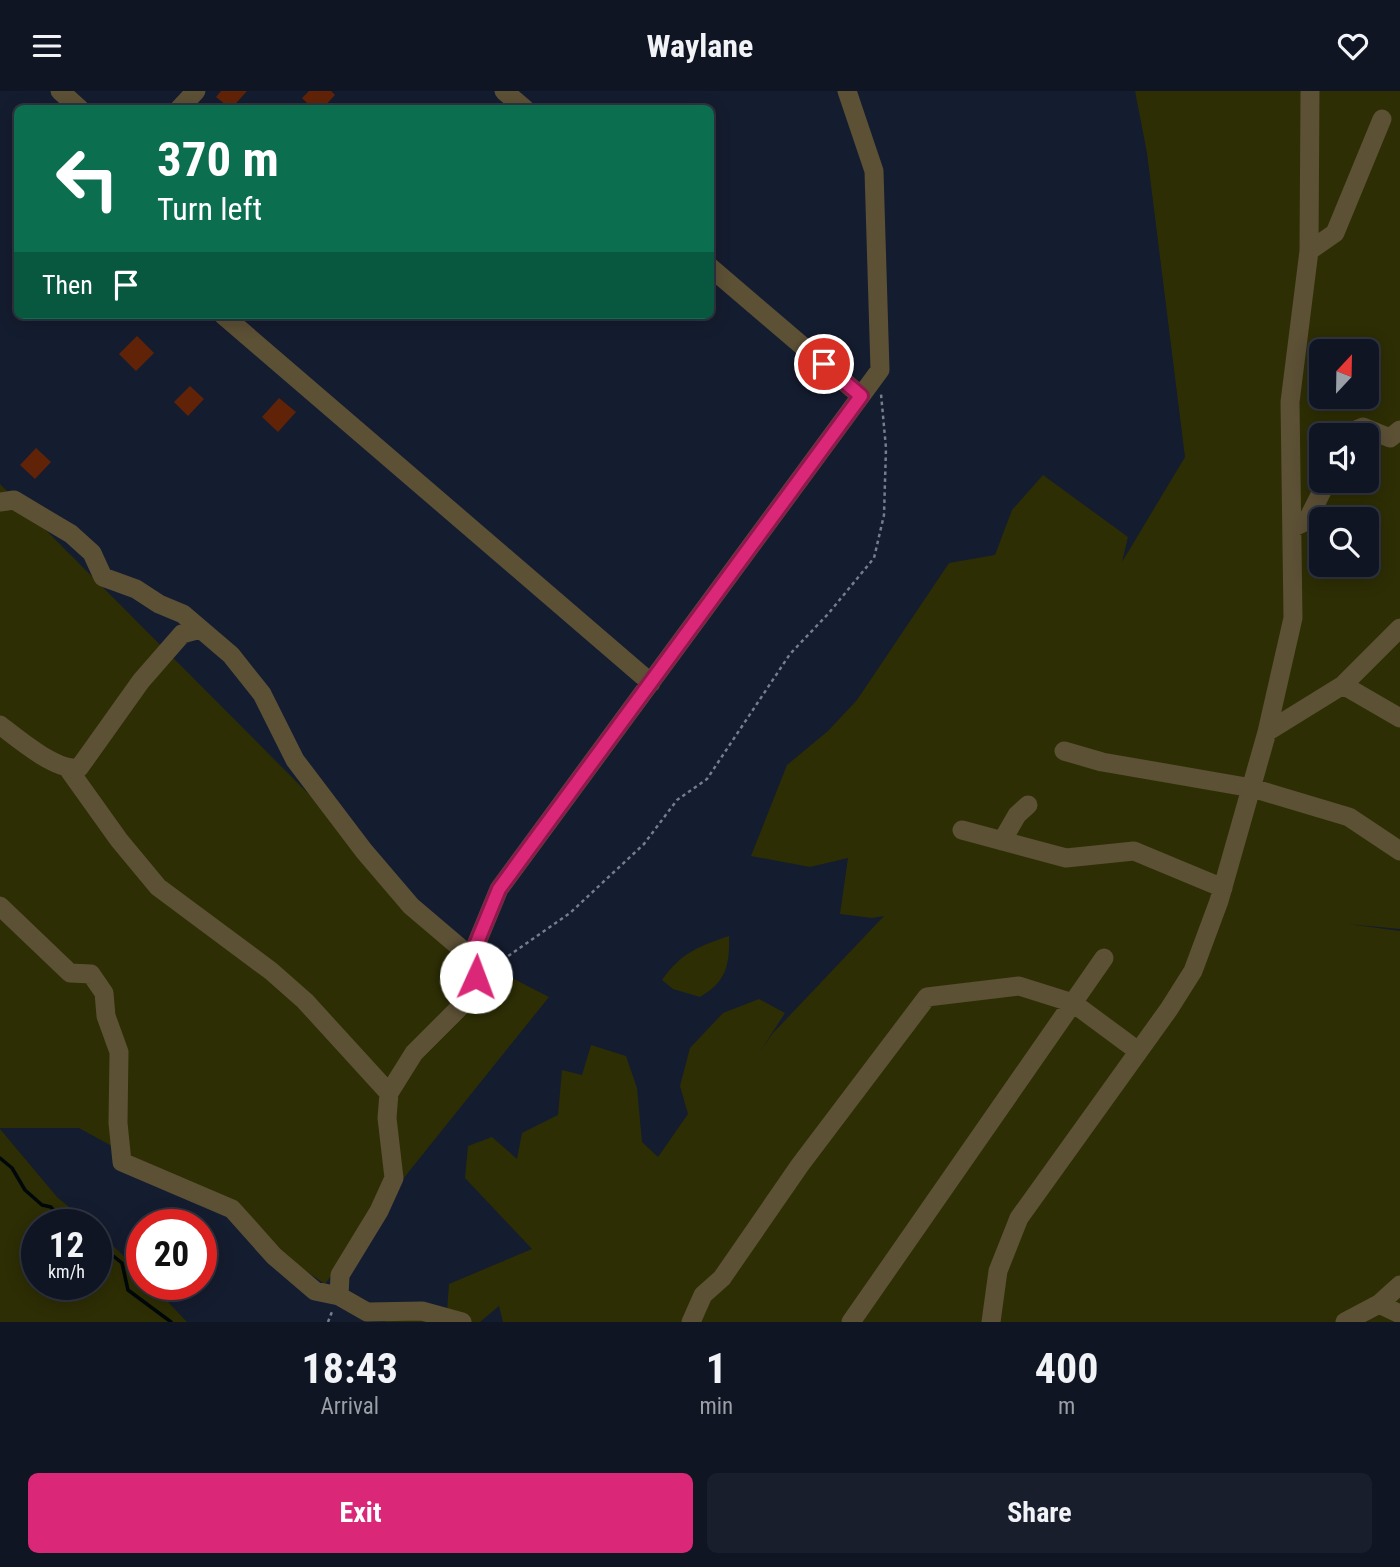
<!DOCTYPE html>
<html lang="en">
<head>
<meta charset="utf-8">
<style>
	:root { --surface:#0f1523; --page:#181e2b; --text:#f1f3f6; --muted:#9b9fa6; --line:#2f3441; --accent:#db2777 }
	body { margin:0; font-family:"Roboto Condensed",sans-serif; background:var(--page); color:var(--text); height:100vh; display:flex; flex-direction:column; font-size:26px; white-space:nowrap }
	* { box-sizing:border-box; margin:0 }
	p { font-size:23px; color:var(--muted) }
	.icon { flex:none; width:38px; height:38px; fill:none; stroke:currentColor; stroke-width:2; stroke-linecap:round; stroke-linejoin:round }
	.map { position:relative; height:1231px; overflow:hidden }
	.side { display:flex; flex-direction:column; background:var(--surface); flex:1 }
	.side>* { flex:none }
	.banner { position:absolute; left:14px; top:14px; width:700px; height:214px; border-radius:10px; box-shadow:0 4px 18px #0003,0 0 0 2px var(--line); background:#0b6e4f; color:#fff; overflow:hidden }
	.needle { width:46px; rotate:22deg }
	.controls { position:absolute; left:1309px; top:248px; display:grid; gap:14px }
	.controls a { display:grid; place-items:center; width:70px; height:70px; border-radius:10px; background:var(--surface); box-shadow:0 4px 18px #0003,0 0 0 2px var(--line); font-size:35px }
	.speed { position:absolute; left:21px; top:1118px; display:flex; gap:14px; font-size:35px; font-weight:700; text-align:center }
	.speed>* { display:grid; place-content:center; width:91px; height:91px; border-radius:50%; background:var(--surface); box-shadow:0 4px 18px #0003,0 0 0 2px var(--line); line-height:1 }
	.speed small { font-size:18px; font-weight:400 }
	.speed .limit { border:10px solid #d22; background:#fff; color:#111 }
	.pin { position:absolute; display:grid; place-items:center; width:60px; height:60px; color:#fff; margin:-30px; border:4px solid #fff; border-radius:50%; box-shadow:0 2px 7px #0007 }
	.me { position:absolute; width:77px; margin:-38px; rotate:2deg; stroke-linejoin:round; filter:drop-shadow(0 0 5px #0008) }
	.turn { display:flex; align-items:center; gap:24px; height:147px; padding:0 28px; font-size:32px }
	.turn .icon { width:91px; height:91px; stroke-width:2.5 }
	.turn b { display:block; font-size:49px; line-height:60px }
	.then { display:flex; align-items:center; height:66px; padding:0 28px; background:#0003; gap:14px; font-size:26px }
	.eta { display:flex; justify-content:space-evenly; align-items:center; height:119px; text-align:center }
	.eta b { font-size:42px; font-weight:700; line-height:49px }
	.cta { display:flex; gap:14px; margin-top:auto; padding:14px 28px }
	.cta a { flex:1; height:80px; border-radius:10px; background:var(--accent); color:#fff; font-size:28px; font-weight:700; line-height:80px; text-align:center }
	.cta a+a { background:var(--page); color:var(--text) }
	header { display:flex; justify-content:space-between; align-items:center; height:91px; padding:0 28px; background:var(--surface); font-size:32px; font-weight:700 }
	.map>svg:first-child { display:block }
</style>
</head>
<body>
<header><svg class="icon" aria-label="menu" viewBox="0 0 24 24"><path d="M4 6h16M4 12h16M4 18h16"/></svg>Waylane<svg class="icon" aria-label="heart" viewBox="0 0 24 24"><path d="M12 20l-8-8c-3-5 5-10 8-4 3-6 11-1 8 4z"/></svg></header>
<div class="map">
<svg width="1400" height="1231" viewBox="0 0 1400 1231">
	<rect width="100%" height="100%" fill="#141c2f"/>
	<path fill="#2d2e04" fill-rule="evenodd" d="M 1135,0 L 1400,0 L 1400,838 L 1348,833 L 1400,840 L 1400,1231 L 503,1231 L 499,1215 L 480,1231 L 385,1231 L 394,1221 L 447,1220 L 449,1193 L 532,1158 L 465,1087 L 468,1055 L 492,1046 L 517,1068 L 522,1042 L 558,1024 L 562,979 L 582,984 L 591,954 L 626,965 L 637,997 L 642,1051 L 658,1066 L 688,1023 L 680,995 L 690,957 L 723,922 L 759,908 L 785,922 L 761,959 L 773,942 L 884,825 L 872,827 L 840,823 L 848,767 L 810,776 L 751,765 L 787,674 L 828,640 L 857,609 L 949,472 L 995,464 L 1012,419 L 1043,384 L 1128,446 L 1122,471 L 1185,366 L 1147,62 ZM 1321,261 L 1367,261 L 1367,306 L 1321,306 ZM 1321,345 L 1367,345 L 1367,390 L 1321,390 ZM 1321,429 L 1367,429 L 1367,474 L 1321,474 Z
		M 0,393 L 471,866 L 549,906 L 399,1093 L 325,1193 L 170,1087 L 79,1037 L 0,1037 Z
		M 729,845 C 730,874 726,891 700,906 L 673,898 L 662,889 C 681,862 699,855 729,845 Z
		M 0,1038 L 57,1106 L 91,1134 L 37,1134 L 37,1194 L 96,1194 L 96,1139 L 142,1182 L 142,1194 L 152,1194 L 187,1231 L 0,1231 Z"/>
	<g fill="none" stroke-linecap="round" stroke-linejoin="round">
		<path stroke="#01080c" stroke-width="3.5" d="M 0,1067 L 12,1077 L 25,1099 L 42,1114 L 51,1116 L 66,1134
			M 96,1165 L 112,1164 L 122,1172 L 128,1199 L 171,1231"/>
	</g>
	<path fill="#612307" d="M 221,0 L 247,0 L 231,18 L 216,6 Z
		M 309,0 L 331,0 L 335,4 L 322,18 L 313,18 L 302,7 Z
		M 137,245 L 154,262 L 136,280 L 119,263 Z
		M 190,295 L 204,308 L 188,325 L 174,311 Z
		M 279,307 L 296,321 L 278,341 L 262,326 Z
		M 36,357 L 51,371 L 35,388 L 20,374 Z"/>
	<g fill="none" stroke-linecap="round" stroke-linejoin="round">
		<path stroke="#767d8d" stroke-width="2.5" stroke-dasharray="3.5 3.5" stroke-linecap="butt" d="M 491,877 L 570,822 L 644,753 L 677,709 L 707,688 L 790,563 L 828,523 L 874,467 L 884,424 L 886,357 L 881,303
			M 328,1231 L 333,1218"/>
		<path stroke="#5c5035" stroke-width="19" d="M 60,0 L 80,18
			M 504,0 L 525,18
			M 179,18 L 196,0
			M 1309,160 L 1335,142 L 1382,28
			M 710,176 L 861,305
			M 223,224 L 651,592
			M 1350,345 L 1353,340 L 1363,336 L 1390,347 L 1400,339
			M 0,411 L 14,409 L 71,443 L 92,462 L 103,486 L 136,498 L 159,513 L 183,523 L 231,564 L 262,603 L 295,669 L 364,760 L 411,815 L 471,866 L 476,886 L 461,915 L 414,962 L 389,1002 L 387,1027 L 394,1087 L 379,1120 L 340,1184 L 339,1205
			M 1292,437 L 1307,430 L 1327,390
			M 1343,594 L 1400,627
			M 0,634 C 18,648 56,680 79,677 L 141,590 L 182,543 L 200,538
			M 1267,641 L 1343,594 L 1400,537
			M 1064,660 L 1102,671 L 1252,697 L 1349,726 L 1400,760
			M 69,679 L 119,749 L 158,796 L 271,880 L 305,910 L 389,1002
			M 962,739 L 1066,767 L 1134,760 L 1223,797
			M 1002,750 L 1017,724 L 1028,714
			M 0,815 L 70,882 L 91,883 L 104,902 L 106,925 L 119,961 L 118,1032 L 122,1071 L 232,1118 L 274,1165 L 315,1200 L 339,1205 L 367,1221 L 422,1220 L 462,1231
			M 471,866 L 499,798 L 880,279 L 874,80 L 847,0
			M 1379,1213 L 1400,1223
			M 691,1231 L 703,1204 L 722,1187 L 800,1074 L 927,906 L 1019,895 L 1073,912 L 1138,960
			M 851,1231 L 1104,867
			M 991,1231 L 998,1180 L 1019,1127 L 1169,918 L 1193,880 L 1219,810 L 1267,641 L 1293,527 L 1290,311 L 1309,160 L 1310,0
			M 1345,1231 L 1379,1213 L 1400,1194"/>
	</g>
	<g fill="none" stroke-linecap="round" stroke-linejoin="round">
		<g stroke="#8e194d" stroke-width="18">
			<path id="route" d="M 476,886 L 471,866 L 499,798 L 861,305 L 824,273"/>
		</g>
		<use href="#route" stroke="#db2777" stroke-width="12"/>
	</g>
</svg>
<div class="controls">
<a><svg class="needle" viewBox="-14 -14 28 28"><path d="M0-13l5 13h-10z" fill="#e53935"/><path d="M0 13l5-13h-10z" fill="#9b9fa6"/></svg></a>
<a><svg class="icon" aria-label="sound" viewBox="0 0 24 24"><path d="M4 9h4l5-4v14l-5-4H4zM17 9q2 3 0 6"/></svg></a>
<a><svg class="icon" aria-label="search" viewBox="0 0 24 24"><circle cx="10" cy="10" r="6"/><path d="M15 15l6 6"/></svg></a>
</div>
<div class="speed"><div>12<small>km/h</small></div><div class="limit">20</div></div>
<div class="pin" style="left:824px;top:273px;background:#d93025"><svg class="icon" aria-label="arrive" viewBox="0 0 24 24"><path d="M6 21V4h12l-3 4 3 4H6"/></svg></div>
<svg class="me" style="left:476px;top:886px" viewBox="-20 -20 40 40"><circle r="19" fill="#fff"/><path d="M0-13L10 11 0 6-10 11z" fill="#db2777"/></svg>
<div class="banner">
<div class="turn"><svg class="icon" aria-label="left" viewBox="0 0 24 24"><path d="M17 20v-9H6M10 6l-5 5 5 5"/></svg><div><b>370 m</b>Turn left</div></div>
<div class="then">Then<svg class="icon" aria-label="arrive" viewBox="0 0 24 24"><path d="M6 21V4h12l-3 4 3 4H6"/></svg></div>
</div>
</div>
<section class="side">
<div class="eta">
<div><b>18:43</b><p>Arrival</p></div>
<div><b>1</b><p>min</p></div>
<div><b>400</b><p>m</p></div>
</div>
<div class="cta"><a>Exit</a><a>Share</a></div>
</section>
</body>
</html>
